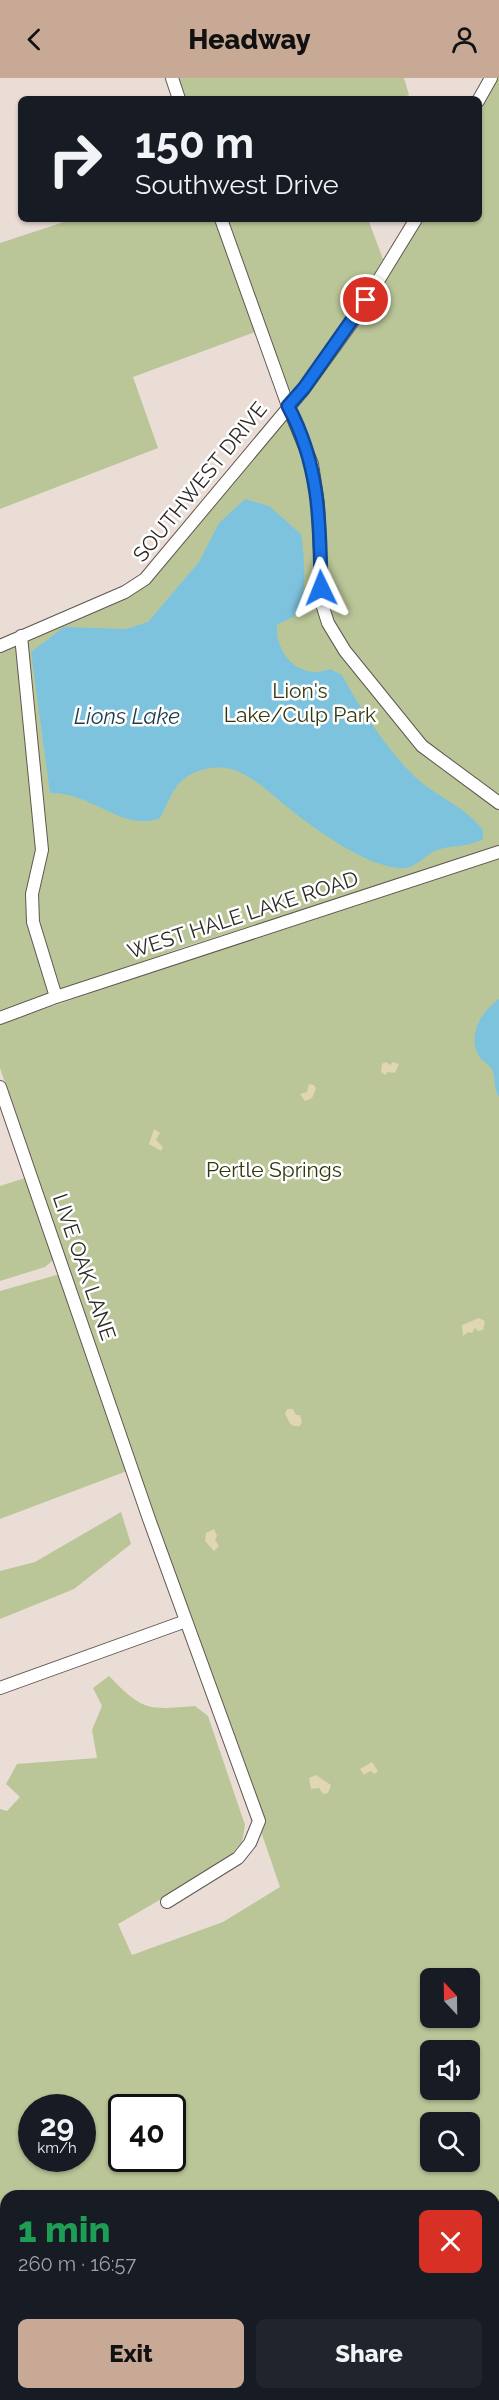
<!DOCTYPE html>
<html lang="en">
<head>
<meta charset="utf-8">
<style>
	:root { --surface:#171b24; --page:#20242c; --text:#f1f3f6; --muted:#9ea1a6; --accent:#c7a996 }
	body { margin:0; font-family:Raleway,sans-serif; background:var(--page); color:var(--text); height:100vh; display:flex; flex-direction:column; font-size:22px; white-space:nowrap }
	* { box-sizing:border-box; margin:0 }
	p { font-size:20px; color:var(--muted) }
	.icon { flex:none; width:33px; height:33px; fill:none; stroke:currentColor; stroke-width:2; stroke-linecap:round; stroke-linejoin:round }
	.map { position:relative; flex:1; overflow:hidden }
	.panel { position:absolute; left:0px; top:2112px; width:500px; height:210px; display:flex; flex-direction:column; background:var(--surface); border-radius:18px 18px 0 0; box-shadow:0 2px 4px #0004 }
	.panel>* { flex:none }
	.guide { position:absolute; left:18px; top:18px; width:464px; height:126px; border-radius:9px; box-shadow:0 2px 4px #0004; background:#171b24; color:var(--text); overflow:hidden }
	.needle { width:39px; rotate:338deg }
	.fabs { position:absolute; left:420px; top:1890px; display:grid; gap:12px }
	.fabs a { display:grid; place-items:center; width:60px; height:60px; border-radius:9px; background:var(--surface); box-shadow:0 2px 4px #0004; font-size:30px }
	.speed { position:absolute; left:18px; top:2016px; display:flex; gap:12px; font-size:30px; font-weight:700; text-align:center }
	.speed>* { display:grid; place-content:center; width:78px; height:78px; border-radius:50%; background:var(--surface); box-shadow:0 2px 4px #0004; line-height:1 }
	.speed small { font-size:15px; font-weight:400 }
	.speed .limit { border:3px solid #111; border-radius:9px; background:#fff; color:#111 }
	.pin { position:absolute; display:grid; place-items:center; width:51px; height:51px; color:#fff; margin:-26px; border:3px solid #fff; border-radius:50%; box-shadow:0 2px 6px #0007 }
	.me { position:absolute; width:66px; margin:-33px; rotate:358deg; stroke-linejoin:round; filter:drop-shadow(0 0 4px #0008) }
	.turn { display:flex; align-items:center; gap:21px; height:126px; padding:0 18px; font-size:27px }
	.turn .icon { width:78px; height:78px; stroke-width:2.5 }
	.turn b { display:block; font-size:42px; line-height:51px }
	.round { display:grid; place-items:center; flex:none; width:63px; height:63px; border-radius:9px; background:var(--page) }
	.head { display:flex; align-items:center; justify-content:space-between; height:102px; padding:0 18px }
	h1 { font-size:36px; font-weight:800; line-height:45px; color:#1e9e55 }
	.button { display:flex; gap:12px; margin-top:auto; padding:12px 18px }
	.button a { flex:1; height:69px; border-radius:9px; background:var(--accent); color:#111; font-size:24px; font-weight:800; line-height:69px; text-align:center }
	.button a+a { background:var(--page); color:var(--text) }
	header { display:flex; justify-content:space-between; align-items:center; height:78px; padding:0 18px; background:var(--accent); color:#111; font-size:27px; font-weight:800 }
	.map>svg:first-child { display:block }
</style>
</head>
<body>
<header><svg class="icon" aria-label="back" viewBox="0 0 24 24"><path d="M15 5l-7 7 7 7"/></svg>Headway<svg class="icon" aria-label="person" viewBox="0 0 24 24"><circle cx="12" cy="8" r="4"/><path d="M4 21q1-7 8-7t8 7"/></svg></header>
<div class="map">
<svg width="499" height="2322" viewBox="0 0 499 2322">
	<rect width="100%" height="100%" fill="#e9ddd6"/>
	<path fill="#bac698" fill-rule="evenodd" d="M 178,0 L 404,0 L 409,17 L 398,21 L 186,21 Z
		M 491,0 L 499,0 L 499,769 L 184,869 L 0,934 L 0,568 L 125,514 L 304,311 L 416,141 L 478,141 L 479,23 Z
		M 73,141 L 215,141 L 255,254 L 133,299 L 158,370 L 0,431 L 0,165 Z
		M 227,141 L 368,141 L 383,181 L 351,237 L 296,311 L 289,313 L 285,307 Z
		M 499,781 L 499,2295 L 494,2298 L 494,2118 L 6,2118 L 6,2201 L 0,2196 L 0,1731 L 7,1733 L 20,1719 L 6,1706 L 17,1686 L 97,1680 L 92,1652 L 102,1628 L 93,1610 L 109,1598 C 143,1633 147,1632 195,1628 L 208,1638 L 245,1747 L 242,1764 L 224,1785 L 118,1846 L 132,1877 L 223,1844 L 280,1809 L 0,990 L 0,946 L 387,815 ZM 430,1900 L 470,1900 L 470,1940 L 430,1940 ZM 430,1972 L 470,1972 L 470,2012 L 430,2012 ZM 32,2030 L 82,2030 L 82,2080 L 32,2080 ZM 122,2030 L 172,2030 L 172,2080 L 122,2080 ZM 430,2044 L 470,2044 L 470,2084 L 430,2084 Z
		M 28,1099 L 53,1174 L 53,1182 L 45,1189 L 0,1203 L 0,1108 Z
		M 60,1196 L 127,1393 L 0,1441 L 0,1213 Z
		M 121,1434 L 131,1466 L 74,1511 L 0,1541 L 0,1493 L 35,1484 Z
		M 0,2308 L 6,2309 L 6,2316 L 446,2316 L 431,2322 L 0,2322 Z"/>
	<path fill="#e0d6b1" d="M 386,984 L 390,987 L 393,984 L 399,986 L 395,995 L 388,994 L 385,997 L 381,994 L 382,986 Z
		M 309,1006 L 314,1007 L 316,1011 L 312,1020 L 305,1023 L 300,1016 L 307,1014 Z
		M 154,1051 L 160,1055 L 156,1062 L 163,1069 L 161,1073 L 149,1066 Z
		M 479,1240 L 485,1243 L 483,1252 L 478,1253 L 475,1250 L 472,1255 L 468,1254 L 463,1258 L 462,1247 Z
		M 287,1331 L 293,1331 L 296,1337 L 300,1337 L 302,1344 L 300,1348 C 290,1350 289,1343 285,1336 Z
		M 214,1451 L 217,1458 L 215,1462 L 219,1468 L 214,1473 L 205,1463 L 206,1455 Z
		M 372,1684 L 378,1693 L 375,1696 L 370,1693 L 364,1697 L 360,1691 Z
		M 316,1697 L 331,1707 L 328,1715 L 323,1716 L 319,1710 L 311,1711 L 309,1700 Z"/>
	<path fill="#7ec3de" d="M 245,421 L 269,428 L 301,456 C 304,473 308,521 297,535 C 293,541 283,543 277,547 C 275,577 300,603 330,591 L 342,597 C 361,632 386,670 414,698 C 436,719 465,728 483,752 L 483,761 C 465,771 450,766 435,773 C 422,779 415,792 399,790 C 366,788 316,752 291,732 C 273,718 254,698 231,691 C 214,686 187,693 177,708 C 170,717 166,730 160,740 C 124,755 92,714 50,715 L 31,574 L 64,549 L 126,551 L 148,544 L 199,484 L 219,445 Z
		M 499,921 L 499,1019 C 493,1010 496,1000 492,991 C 489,986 482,983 479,978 C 467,958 481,933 499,921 Z
		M 0,2196 L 6,2201 L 6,2309 L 0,2308 Z"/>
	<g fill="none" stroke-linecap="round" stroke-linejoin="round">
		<g stroke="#625751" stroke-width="14">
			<path id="minor" d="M 172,0 L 179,21
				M 478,23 L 491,0
				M 221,141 L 288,328 L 312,386 L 318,426 L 322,526 L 328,545 L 345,573 L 422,668 L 499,725
				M 21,558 L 42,772 L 32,816 L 33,844 L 56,919
				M 0,568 L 125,514 L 145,501 L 304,311 L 356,239 L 416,141
				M 0,940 L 56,919 L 499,774
				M 0,1009 L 149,1441 L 259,1743 L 250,1765 L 238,1780 L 167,1824
				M 0,1610 L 186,1543"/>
		</g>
		<g stroke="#b47f78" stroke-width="17">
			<path id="major" d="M 480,2322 L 499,2314"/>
		</g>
		<use href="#minor" stroke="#fff" stroke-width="12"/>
		<use href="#major" stroke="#fdcec8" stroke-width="15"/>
	</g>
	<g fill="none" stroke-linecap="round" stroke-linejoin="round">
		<g stroke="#114b97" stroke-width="15">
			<path id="route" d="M 321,510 C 320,444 320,388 288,328 L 304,310 L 366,222"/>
		</g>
		<use href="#route" stroke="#1a73e8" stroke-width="10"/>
	</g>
	<g text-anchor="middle" stroke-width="5" stroke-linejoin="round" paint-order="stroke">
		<g font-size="21" fill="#2e2926" stroke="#fff">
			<text transform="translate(200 404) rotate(-51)" y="7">SOUTHWEST DRIVE</text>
			<text transform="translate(243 837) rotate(-18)" y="7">WEST HALE LAKE ROAD</text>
			<text transform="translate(84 1189) rotate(71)" y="7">LIVE OAK LANE</text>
		</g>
		<g font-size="21" fill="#31390c" stroke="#fff">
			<text x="300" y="620">Lion's<tspan x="300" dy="24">Lake/Culp Park</tspan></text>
			<text x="274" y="1099">Pertle Springs</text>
		</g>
		<g font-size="22" font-style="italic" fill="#1b3c48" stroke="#fff">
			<text x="127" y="646">Lions Lake</text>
		</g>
	</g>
</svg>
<div class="fabs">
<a><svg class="needle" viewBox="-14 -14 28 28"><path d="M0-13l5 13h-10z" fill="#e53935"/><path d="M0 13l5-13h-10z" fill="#9ea1a6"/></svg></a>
<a><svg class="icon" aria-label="sound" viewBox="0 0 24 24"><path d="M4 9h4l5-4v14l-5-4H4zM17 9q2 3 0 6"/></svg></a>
<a><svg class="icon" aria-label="search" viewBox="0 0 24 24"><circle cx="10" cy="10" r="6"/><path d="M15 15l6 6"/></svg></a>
</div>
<div class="speed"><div>29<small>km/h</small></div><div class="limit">40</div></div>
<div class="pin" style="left:366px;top:222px;background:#d93025"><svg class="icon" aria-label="arrive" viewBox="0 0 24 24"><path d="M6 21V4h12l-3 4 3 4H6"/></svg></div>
<svg class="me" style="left:321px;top:510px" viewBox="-20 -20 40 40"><path d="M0-17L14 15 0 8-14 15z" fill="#1a73e8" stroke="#fff" stroke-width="4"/></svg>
<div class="guide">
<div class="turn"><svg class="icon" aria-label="right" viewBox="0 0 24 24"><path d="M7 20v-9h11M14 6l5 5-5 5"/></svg><div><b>150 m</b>Southwest Drive</div></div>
</div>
<section class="panel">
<div class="head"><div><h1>1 min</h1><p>260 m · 16:57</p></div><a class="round" style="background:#d93025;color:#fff"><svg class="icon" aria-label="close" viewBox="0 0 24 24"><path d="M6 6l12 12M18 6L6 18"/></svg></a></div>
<div class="button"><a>Exit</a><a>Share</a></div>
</section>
</div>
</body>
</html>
